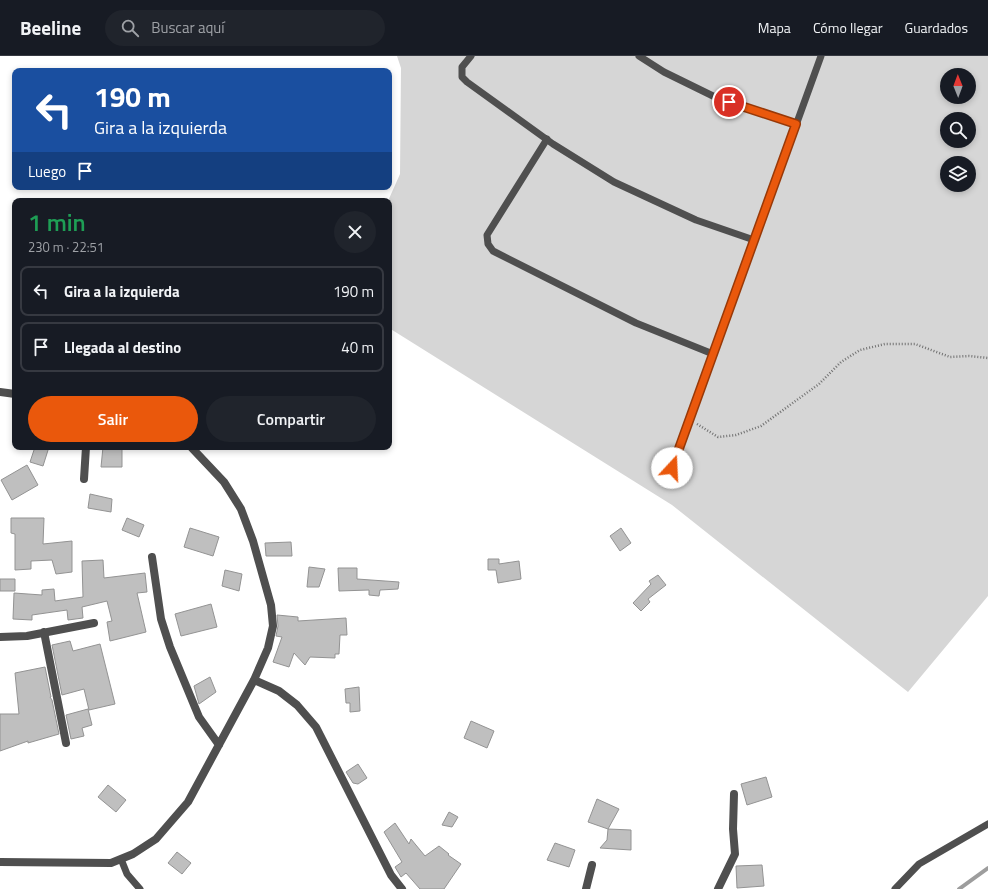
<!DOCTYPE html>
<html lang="es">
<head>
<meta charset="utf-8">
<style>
	:root { --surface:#171b24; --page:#20242c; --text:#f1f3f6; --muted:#9ea1a6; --line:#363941; --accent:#ea580c }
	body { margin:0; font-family:"Titillium Web",sans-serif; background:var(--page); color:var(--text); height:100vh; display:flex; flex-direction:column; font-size:15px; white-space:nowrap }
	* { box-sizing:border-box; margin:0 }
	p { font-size:13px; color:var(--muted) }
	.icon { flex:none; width:22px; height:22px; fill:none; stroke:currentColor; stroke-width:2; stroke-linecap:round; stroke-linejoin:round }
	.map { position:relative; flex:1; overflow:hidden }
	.side { position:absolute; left:12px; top:142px; width:380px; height:252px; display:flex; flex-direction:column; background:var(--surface); border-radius:8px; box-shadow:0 2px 6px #0003 }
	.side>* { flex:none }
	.top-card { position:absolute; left:12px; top:12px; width:380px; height:122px; border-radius:8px; box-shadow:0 2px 6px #0003; background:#1a4fa0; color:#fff; overflow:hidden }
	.needle { width:26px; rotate:359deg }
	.controls { position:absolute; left:940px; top:12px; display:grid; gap:8px }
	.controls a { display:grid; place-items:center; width:36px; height:36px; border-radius:50%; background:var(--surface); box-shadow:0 2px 6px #0003; font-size:20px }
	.pin { position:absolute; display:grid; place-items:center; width:34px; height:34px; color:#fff; margin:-17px; border:2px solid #fff; border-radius:50%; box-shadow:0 1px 4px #0007 }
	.me { position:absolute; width:44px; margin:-22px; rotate:20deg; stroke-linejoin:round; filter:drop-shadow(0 0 3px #0008) }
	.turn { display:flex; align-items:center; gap:14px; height:84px; padding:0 16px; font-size:18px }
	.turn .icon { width:52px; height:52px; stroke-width:2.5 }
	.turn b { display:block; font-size:28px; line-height:34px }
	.then { display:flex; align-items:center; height:38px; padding:0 16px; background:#0003; gap:8px; font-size:15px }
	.round { display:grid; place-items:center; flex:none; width:42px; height:42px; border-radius:21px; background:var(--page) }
	.headline { display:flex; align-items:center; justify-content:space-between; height:68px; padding:0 16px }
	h1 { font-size:24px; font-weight:600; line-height:30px; color:#1e9e55 }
	.primary-button { display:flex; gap:8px; margin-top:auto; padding:8px 16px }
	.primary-button a { flex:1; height:46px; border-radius:24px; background:var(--accent); color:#fff; font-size:16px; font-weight:600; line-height:46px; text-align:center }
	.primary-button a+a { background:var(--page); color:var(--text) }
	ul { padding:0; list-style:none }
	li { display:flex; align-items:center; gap:12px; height:50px; margin:0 8px 6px; padding:0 8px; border:2px solid var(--line); border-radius:8px }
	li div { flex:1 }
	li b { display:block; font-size:15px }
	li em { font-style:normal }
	header { display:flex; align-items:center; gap:24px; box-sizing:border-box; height:56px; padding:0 20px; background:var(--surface); border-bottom:1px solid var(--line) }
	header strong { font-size:19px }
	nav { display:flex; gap:22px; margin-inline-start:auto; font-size:14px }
	.search { width:280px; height:36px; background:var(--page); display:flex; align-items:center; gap:10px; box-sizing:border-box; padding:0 14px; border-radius:22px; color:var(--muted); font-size:15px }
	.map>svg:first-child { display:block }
</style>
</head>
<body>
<header>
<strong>Beeline</strong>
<div class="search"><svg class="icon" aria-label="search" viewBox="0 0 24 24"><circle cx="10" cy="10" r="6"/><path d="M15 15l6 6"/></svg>Buscar aquí</div>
<nav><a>Mapa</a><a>Cómo llegar</a><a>Guardados</a></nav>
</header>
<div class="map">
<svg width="988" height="833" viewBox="0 0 988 833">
	<rect width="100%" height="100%" fill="#fff"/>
	<path fill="#d6d6d6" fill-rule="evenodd" d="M 397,0 L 988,0 L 988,540 L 908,636 L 672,449 L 389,272 L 389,145 L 388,145 L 400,118 L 401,12 ZM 947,19 L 969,19 L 969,41 L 947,41 ZM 947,63 L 969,63 L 969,85 L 947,85 ZM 947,107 L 969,107 L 969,129 L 947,129 Z"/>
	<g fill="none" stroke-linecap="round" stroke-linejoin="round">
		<path stroke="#9d9d9d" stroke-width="4" d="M 959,833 L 988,812"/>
	</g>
	<path fill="#bfbfbf" stroke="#939393" d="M 35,391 L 49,391 L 43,410 L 30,406 Z
		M 103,391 L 122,391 L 122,411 L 101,411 Z
		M 27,409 L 38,429 L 12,444 L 1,424 Z
		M 90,438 L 112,443 L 111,456 L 88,452 Z
		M 11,462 L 44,462 L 43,488 L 72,485 L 72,516 L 56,518 L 52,504 L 31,505 L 31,513 L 15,514 L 15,478 L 11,477 Z
		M 127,462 L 144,469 L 139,481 L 122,474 Z
		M 190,472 L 219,481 L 213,500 L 184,491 Z
		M 621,472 L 631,487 L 620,495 L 610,480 Z
		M 291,486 L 292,500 L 266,500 L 265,487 Z
		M 488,503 L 499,503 L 499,508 L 519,505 L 521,523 L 498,527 L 496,514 L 488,514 Z
		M 103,504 L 104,522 L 145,517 L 147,536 L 137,537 L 146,576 L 110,585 L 107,566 L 112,565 L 107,545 L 82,551 L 83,562 L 68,564 L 67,554 L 32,559 L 32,564 L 13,563 L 14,537 L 42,539 L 42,534 L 54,533 L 55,545 L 83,541 L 82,505 Z
		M 309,511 L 325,513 L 319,531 L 307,531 Z
		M 338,512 L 357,512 L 357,523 L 399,526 L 398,533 L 380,534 L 379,540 L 369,539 L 369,534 L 339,535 Z
		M 225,514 L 242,518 L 239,535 L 222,530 Z
		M 658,519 L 666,529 L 648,543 L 650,546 L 641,555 L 633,547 L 651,528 L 649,525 Z
		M 0,523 L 15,523 L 15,535 L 0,535 Z
		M 211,548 L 217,571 L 181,580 L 175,558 Z
		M 277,559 L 298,561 L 298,565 L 346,562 L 347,579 L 340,579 L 339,598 L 335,598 L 335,602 L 310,601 L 305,609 L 294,597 L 289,611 L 273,606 L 282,581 L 276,580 L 278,570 Z
		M 70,585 L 73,595 L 100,588 L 115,648 L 89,654 L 84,633 L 62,639 L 52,589 Z
		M 45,611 L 51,641 L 50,641 L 52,644 L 59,678 L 28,687 L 28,685 L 0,695 L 0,658 L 19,658 L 15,617 Z
		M 210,621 L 216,636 L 199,648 L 194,630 Z
		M 359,631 L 360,655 L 350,656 L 350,647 L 346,647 L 345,633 Z
		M 88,653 L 92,669 L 82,672 L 84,680 L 71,683 L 66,659 Z
		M 471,665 L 494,675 L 487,692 L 464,682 Z
		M 358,708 L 367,722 L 358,728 L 353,727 L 346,716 Z
		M 766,721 L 772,741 L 747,749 L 741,728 Z
		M 108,729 L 126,744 L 116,756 L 98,741 Z
		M 597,743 L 619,753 L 608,773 L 631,774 L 631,794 L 600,792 L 607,784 L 608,773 L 588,766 Z
		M 449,756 L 458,761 L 452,771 L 442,769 Z
		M 395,767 L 409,788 L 411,783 L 425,800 L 439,790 L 449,798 L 448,799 L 461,808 L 444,833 L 420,833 L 406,817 L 401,821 L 395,811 L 402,806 L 384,776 Z
		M 555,787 L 575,794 L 569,811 L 547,804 Z
		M 177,796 L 191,807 L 182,818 L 168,807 Z
		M 762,809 L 764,830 L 737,832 L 736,810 Z"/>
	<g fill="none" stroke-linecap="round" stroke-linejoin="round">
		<path stroke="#717171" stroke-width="2.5" stroke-dasharray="1 2" stroke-linecap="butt" d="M 697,368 L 718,381 L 736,379 L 761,370 L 819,328 L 841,306 L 860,294 L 885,288 L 915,288 L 950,301 L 969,300 L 988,302"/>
		<path stroke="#4f4f4f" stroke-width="7" d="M 471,0 L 462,11 L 462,21 L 467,26 L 553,88 L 614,126 L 696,164 L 754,184
			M 639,0 L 664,16 L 715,41 L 796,68
			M 547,83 L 487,179 L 488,188 L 493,195 L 636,267 L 713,298
			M 672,412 L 821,0
			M 121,803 L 127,818 L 140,833
			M 895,833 L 919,808 L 988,768"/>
		<path stroke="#4f4f4f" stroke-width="8" d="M 0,336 L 15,338
			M 84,423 L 86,391
			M 152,501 L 161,563 L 170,591 L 199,661 L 219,689
			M 44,576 L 66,687
			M 0,581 L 27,580 L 94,567
			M 254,624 L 279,635 L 297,649 L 316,671 L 391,819 L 402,833
			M 0,806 L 111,807 L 133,798 L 156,783 L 188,746 L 254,624 L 268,592 L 273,570 L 271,549 L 253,485 L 241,453 L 224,426 L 191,391
			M 586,833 L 592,809
			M 718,833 L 735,798 L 733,773 L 734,738"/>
	</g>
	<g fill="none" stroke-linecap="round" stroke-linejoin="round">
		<g stroke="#983908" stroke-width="10">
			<path id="route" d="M 672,412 L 796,68 L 729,46"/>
		</g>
		<use href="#route" stroke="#ea580c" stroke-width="7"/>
	</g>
</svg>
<div class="controls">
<a><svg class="needle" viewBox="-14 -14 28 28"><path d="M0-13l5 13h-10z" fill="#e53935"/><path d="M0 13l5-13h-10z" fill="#9ea1a6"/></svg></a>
<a><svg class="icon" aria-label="search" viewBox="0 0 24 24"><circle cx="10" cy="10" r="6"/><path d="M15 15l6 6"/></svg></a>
<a><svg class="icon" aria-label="layers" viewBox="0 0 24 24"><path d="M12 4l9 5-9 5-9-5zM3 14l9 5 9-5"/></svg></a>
</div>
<div class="pin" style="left:729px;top:46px;background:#d93025"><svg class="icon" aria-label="arrive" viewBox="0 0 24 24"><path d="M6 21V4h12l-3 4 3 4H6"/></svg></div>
<svg class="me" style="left:672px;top:412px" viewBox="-20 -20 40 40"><circle r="19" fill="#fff"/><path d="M0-13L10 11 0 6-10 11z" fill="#ea580c"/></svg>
<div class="top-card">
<div class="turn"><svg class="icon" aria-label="left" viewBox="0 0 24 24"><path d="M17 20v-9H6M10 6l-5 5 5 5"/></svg><div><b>190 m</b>Gira a la izquierda</div></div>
<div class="then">Luego<svg class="icon" aria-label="arrive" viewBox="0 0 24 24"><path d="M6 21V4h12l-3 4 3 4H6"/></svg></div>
</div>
<section class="side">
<div class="headline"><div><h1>1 min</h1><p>230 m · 22:51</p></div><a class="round"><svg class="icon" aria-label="close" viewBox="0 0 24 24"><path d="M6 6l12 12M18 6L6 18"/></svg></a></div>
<ul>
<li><svg class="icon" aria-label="left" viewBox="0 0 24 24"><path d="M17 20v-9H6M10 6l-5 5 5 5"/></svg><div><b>Gira a la izquierda</b></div><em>190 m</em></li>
<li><svg class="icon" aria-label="arrive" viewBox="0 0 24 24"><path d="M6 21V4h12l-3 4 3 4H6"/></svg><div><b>Llegada al destino</b></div><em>40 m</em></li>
</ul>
<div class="primary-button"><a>Salir</a><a>Compartir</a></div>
</section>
</div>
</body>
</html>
